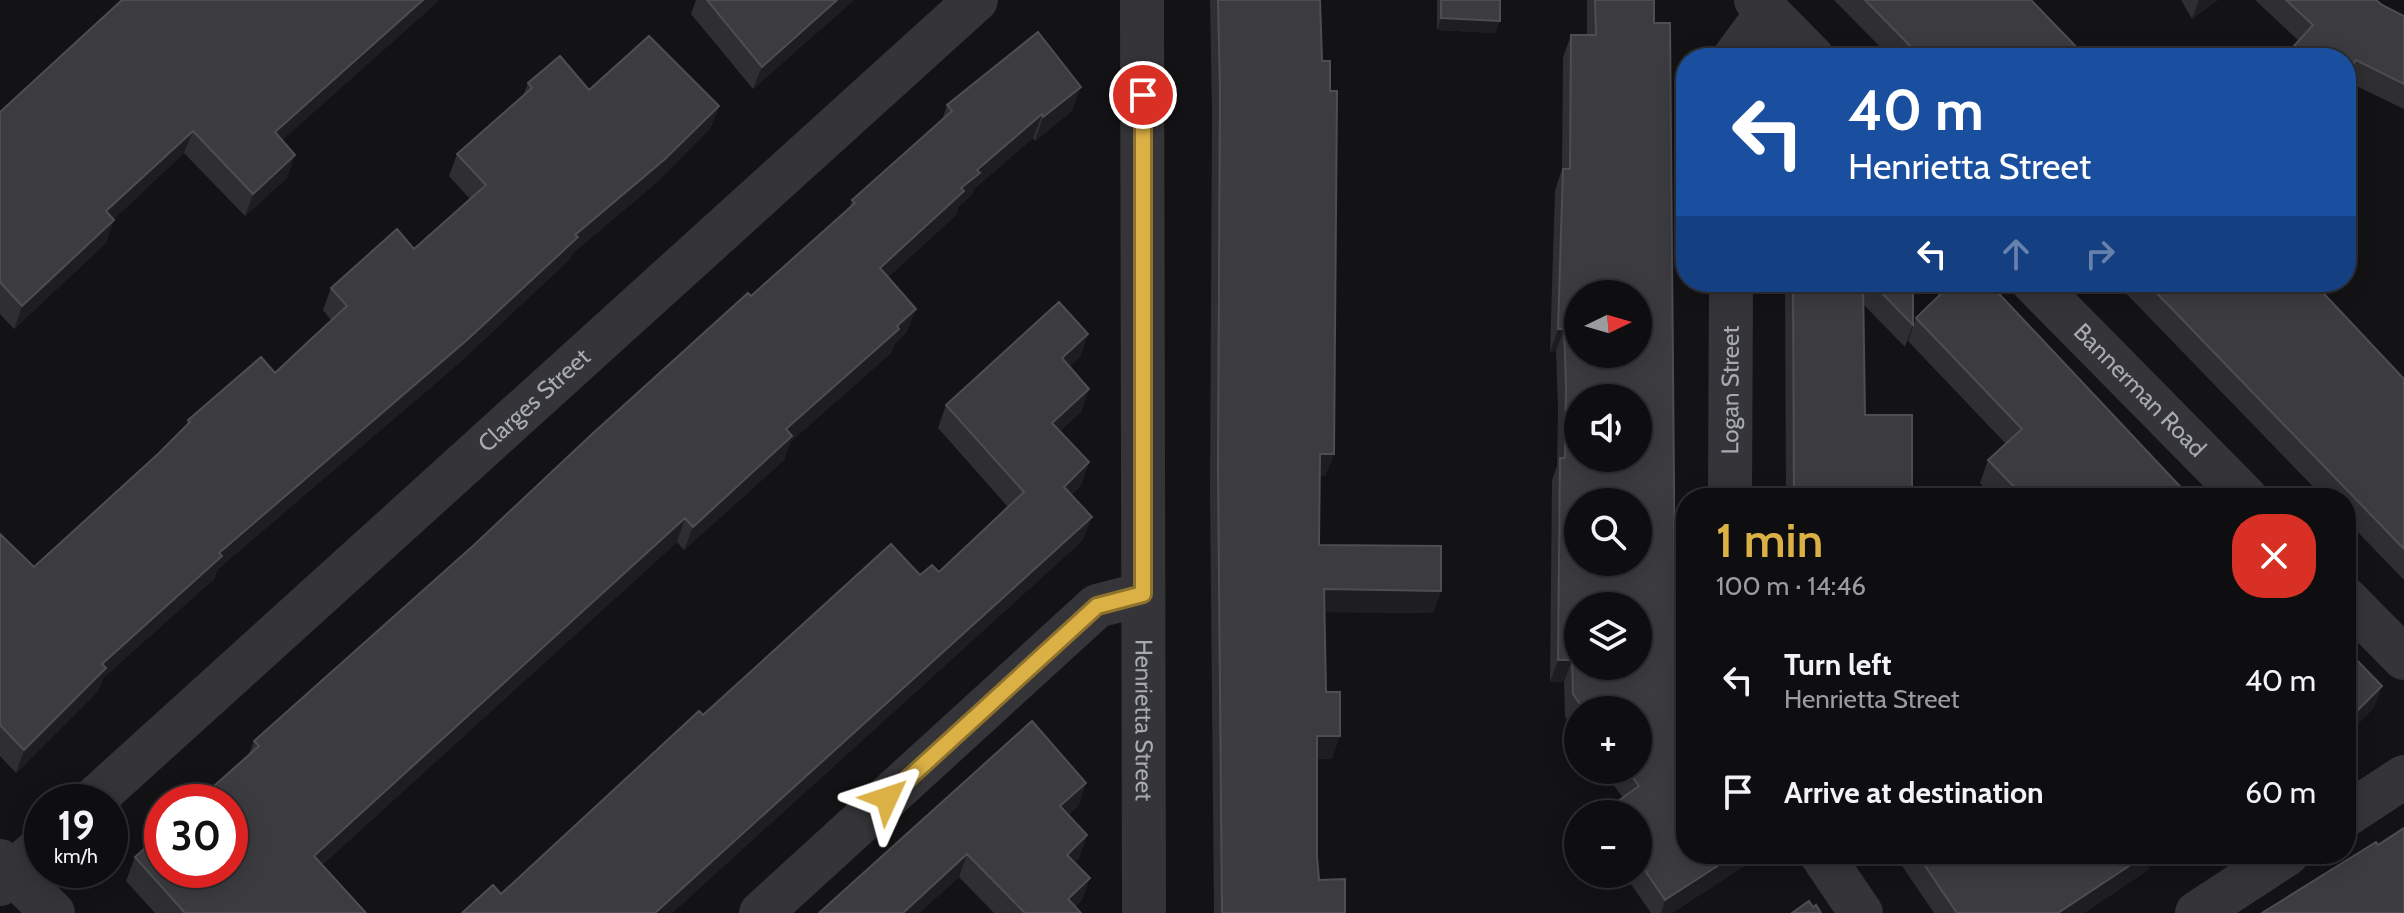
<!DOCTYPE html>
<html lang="en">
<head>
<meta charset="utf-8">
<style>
	:root { --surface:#0e0e10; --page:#171719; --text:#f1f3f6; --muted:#9b9c9f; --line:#2e2e30; --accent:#dbb045 }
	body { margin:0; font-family:Cabin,sans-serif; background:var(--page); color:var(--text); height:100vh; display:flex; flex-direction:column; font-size:30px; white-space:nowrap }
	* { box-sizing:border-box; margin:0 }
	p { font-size:26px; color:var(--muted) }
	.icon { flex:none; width:44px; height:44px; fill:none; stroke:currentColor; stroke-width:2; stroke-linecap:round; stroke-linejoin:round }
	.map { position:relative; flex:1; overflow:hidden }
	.details { position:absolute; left:1676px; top:488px; width:680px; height:376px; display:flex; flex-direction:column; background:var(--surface); border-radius:32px; box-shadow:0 4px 20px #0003,0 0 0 2px var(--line) }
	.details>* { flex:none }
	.hud { position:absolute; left:1676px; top:48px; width:680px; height:244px; border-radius:32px; box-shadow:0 4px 20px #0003,0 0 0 2px var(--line); background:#1a4fa0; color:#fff; overflow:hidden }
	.needle { width:52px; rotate:85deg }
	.tools { position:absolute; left:1564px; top:280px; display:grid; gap:16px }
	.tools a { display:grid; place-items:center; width:88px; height:88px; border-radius:50%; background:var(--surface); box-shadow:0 4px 20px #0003,0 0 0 2px var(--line); font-size:40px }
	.speed { position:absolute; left:24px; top:784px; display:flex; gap:16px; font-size:40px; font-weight:700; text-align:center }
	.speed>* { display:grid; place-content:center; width:104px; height:104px; border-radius:50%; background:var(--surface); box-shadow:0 4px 20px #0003,0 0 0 2px var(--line); line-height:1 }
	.speed small { font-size:20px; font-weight:400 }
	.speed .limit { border:12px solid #d22; background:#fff; color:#111 }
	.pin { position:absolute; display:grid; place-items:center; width:68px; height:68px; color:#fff; margin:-34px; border:4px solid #fff; border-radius:50%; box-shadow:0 2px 8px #0007 }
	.me { position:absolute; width:88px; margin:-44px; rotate:48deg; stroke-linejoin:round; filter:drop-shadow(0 0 6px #0008) }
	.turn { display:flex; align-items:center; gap:28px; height:168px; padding:0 40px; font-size:36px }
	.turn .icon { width:104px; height:104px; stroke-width:2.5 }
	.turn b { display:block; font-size:56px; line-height:68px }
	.lanes { display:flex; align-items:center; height:76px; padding:0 40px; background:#0003; justify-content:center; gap:40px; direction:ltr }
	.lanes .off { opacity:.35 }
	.round { display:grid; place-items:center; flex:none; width:84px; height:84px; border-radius:32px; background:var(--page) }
	.overview { display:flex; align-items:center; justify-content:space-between; height:136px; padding:0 40px }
	h1 { font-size:48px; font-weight:600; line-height:60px; color:var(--accent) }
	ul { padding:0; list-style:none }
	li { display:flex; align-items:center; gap:24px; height:112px; padding:0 40px }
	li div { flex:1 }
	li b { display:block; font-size:30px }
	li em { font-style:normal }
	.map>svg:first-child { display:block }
</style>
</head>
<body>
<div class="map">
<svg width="2404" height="913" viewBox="0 0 2404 913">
	<rect width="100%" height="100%" fill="#131315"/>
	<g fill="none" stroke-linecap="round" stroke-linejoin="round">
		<g stroke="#353539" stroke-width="44">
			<path id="s1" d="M 1142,0 L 1144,913"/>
			<path d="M 1756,0 L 1813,58"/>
			<path d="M 1734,58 L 1768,12"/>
			<path id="s2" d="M 2033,282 L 2246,498"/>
			<path id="s3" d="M 1730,498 L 1731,282"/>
			<path d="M 2346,599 L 2404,658"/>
			<path id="s4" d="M 91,802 L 976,0"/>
			<path d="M 2346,815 L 2404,777"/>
			<path d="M 1821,854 L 1861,913"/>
			<path d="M 0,861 L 53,913"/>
			<path d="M 0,884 L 42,846"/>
			<path d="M 761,913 L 1097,606 L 1143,594"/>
			<path d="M 2197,913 L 2287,854"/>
		</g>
	</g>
	<path fill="#2f2f32" d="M 696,0 L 854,0 L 753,89 L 691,14 Z
		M 1210,0 L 1320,0 L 1334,454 L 1325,476 L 1320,476 L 1319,545 L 1441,591 L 1433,613 L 1325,612 L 1326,692 L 1332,759 L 1317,759 L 1317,856 L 1319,880 L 1345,913 L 1214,913 L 1210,489 L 1212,113 Z
		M 1437,0 L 1500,0 L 1495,33 L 1437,30 Z
		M 1587,0 L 1654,0 L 1676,716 L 1686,854 L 1756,854 L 1755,859 L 1672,913 L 1651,913 L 1624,874 L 1638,874 L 1638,814 L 1623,798 L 1603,770 L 1638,770 L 1638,710 L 1578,710 L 1578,734 L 1565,717 L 1564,682 L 1550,682 L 1552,480 L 1557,466 L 1558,408 L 1556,351 L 1550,352 L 1555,191 L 1562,169 L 1563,57 L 1571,35 L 1587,35 Z
		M 1834,0 L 2031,0 L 2087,58 L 1891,58 Z
		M 2181,0 L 2218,0 L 2192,19 Z
		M 2255,0 L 2376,0 L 2382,5 L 2404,16 L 2404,109 L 2348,82 L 2346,84 L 2346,58 L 2299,41 Z
		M 528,83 L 719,106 L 710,129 L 657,182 L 572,254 L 569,260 L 459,363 L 217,570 L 214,579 L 103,678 L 98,691 L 16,773 L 0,756 L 0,534 L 34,567 L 158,454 L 186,427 L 188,420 L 275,373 L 331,320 L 323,310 L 331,288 L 414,249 L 470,199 L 449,176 L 457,154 L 523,96 Z
		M 947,105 L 1072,111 L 1035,141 L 1033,138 L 974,189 L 971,196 L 958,207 L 956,215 L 888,277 L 907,332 L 894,344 L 891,353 L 790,442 L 784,460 L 684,550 L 677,542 L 322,865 L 366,913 L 155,913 L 126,881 L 135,857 L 249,754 L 254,741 L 474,545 L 849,209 L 852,200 L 942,120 Z
		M 0,112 L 283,140 L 287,178 L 245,216 L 184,153 L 114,219 L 106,243 L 14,329 L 0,314 Z
		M 1785,282 L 1920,282 L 1917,289 L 1913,290 L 1913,325 L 1905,347 L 1863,304 L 1865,415 L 1912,498 L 1786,498 Z
		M 2115,282 L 2313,282 L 2404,379 L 2404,580 L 2346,520 L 2346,498 L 2324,498 Z
		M 1916,318 L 2191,498 L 1994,498 L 1980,483 L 1988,460 L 2006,444 L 1908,341 Z
		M 1088,334 L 1080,357 L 1069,367 L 1089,389 L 1081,412 L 1060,431 L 1089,462 L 1081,485 L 1071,495 L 1083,540 L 672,913 L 462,913 L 501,894 L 703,715 L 920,575 L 939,572 L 1008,507 L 938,428 L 946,405 Z
		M 1086,783 L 1078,806 L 1068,815 L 1087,835 L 1079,858 L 1075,862 L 1082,900 L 1075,907 L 1081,913 L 994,913 L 959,877 L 919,913 L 819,913 Z
		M 1894,854 L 2154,854 L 2148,870 L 2084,913 L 1934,913 Z"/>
	<path fill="#1e1e20" d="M 423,0 L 440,0 L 267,154 L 275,132 Z
		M 837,0 L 854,0 L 753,89 L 762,67 Z
		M 2199,0 L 2218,0 L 2192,19 Z
		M 1441,18 L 1500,21 L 1495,33 L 1437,30 Z
		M 2356,60 L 2348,82 L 2346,84 L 2346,74 Z
		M 1081,87 L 1072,111 L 1035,141 L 1043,117 Z
		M 719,106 L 710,129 L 657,182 L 572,254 L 569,260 L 459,363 L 217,570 L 214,579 L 103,678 L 98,691 L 16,773 L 24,750 L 102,664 L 219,553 Z
		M 1042,114 L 1033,138 L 974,189 L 971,196 L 958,207 L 956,215 L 871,292 L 880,268 L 961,188 L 977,170 Z
		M 193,131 L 184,153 L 98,234 L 106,211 Z
		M 295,155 L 287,178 L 245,216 L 253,194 Z
		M 114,220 L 106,243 L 14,329 L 22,306 Z
		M 1908,282 L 1920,282 L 1917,289 L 1905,291 Z
		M 916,309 L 907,332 L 894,344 L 891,353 L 790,442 L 784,460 L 684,550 L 693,527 L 786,429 Z
		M 1558,329 L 1564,329 L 1556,351 L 1550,352 Z
		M 1088,334 L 1080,357 L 1053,381 L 1062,358 Z
		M 1089,389 L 1081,412 L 1044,446 L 1052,423 Z
		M 1320,454 L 1334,454 L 1325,476 L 1312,476 Z
		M 1089,462 L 1081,485 L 1056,510 L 1064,487 Z
		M 1092,517 L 1083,540 L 672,913 L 655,913 Z
		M 685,518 L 677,542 L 306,880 L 314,856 Z
		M 1324,589 L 1441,591 L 1433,613 L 1316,612 Z
		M 1558,660 L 1572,660 L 1564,682 L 1550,682 Z
		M 2382,686 L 2374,708 L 2346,736 L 2346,722 Z
		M 1317,736 L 1340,736 L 1332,759 L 1309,759 Z
		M 1086,783 L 1078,806 L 1051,829 L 1060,806 Z
		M 1087,835 L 1079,858 L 1059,877 L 1067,855 Z
		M 967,854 L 959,877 L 919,913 L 903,913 Z
		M 1736,854 L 1756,854 L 1755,859 L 1672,913 L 1661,913 L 1665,900 Z
		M 2147,854 L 2154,854 L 2148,870 L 2084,913 L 2058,913 Z
		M 1090,878 L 1082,900 L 1068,913 L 1068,899 Z"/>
	<path fill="#3c3c40" stroke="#4d4e52" stroke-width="2" fill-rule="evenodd" d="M 122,0 L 423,0 L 275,132 L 295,155 L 253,194 L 193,131 L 106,211 L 114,220 L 22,306 L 0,282 L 0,112 Z
		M 707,0 L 837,0 L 762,67 Z
		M 1218,0 L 1320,0 L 1322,61 L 1330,61 L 1330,91 L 1337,91 L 1334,454 L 1320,454 L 1319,545 L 1441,546 L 1441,591 L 1324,589 L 1326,692 L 1340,692 L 1340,736 L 1317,736 L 1317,856 L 1319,880 L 1345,879 L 1345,913 L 1222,913 L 1218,467 L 1220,91 Z
		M 1441,0 L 1500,0 L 1500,21 L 1441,18 Z
		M 1595,0 L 1654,0 L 1654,23 L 1670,23 L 1676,716 L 1686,730 L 1686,854 L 1736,854 L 1665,900 L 1638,860 L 1638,814 L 1600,814 L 1639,786 L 1627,770 L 1638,770 L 1638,710 L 1584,710 L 1573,694 L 1572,660 L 1558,660 L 1560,458 L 1565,458 L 1566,385 L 1564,329 L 1558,329 L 1563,169 L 1570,169 L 1571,35 L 1596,35 ZM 1578,294 L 1638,294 L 1638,354 L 1578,354 ZM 1578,398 L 1638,398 L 1638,458 L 1578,458 ZM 1578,502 L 1638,502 L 1638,562 L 1578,562 ZM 1578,606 L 1638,606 L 1638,666 L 1578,666 Z
		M 1865,0 L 2031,0 L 2087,58 L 1922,58 Z
		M 2286,0 L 2376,0 L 2382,5 L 2404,16 L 2404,84 L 2356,60 L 2346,74 L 2346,58 L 2283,58 L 2313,25 Z
		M 1038,32 L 1081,87 L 1043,117 L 1042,114 L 977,170 L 980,173 L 961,188 L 964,191 L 880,268 L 916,309 L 897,326 L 899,329 L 786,429 L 792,436 L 693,527 L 685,518 L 314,856 L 366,913 L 185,913 L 135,857 L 162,833 L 162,870 L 230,870 L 230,802 L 196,802 L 259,746 L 254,741 L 474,545 L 591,435 L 748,293 L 751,296 L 855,203 L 852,200 L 952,111 L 947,105 Z
		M 649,36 L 719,106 L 665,159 L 575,235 L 578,237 L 467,340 L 219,553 L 222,556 L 102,664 L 106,668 L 24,750 L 0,725 L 0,534 L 34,567 L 158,454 L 190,422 L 188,420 L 261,357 L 275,373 L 308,342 L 347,306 L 331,288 L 397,229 L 414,249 L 486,185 L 457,154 L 532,88 L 528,83 L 560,56 L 589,90 Z
		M 1793,282 L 1863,282 L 1865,415 L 1912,415 L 1912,498 L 1794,498 Z
		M 1871,282 L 1913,282 L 1913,325 Z
		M 1953,282 L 1988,282 L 2191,498 L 2025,498 L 1988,460 L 2022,429 L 1916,318 Z
		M 2146,282 L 2313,282 L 2404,379 L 2404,549 Z
		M 1059,302 L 1088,334 L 1062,358 L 1089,389 L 1052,423 L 1089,462 L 1064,487 L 1092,517 L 655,913 L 462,913 L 493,885 L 501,894 L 699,711 L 703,715 L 891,544 L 920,575 L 932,565 L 939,572 L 1024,492 L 946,405 Z
		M 2346,649 L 2382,686 L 2346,722 Z
		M 1032,721 L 1086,783 L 1060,806 L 1087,835 L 1067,855 L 1090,878 L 1068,899 L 1081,913 L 1025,913 L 967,854 L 903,913 L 819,913 Z
		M 2404,828 L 2404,913 L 2262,913 L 2376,842 L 2378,845 Z
		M 1917,854 L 2147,854 L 2058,913 L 1957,913 Z
		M 1809,901 L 1813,907 L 1816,905 L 1821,913 L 1792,913 Z"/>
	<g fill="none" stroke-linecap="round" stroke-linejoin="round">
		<g stroke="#8e722d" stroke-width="20">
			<path id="route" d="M 887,798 L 1097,606 L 1143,594 L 1143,95"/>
		</g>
		<use href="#route" stroke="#dbb045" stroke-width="14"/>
	</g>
	<g text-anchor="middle" stroke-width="8" stroke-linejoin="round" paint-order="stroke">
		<g font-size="24" fill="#a7aab3" stroke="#0e0e10">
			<text dy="8" stroke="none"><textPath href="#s3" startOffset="108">Logan Street</textPath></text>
			<text dy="8" stroke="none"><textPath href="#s2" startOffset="152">Bannerman Road</textPath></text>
			<text dy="8" stroke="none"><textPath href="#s4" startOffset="598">Clarges Street</textPath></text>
			<text dy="8" stroke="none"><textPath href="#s1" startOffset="720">Henrietta Street</textPath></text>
		</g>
	</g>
</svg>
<div class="tools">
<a><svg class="needle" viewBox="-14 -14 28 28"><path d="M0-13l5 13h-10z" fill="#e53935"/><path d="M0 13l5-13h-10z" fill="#9b9c9f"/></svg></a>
<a><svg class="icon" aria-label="sound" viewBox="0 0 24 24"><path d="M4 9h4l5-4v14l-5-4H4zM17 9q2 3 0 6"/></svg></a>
<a><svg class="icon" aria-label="search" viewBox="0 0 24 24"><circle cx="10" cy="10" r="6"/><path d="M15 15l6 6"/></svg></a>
<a><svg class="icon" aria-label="layers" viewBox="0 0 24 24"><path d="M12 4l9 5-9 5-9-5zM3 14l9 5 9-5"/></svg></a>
<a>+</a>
<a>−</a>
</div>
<div class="speed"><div>19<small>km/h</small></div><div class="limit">30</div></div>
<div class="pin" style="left:1143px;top:95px;background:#d93025"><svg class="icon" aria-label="arrive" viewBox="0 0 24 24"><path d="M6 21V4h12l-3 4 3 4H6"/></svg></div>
<svg class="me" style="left:887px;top:798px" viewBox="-20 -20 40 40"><path d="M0-17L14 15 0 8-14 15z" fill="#dbb045" stroke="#fff" stroke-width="4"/></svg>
<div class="hud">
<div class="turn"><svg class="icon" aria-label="left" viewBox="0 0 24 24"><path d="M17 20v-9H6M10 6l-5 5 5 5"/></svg><div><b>40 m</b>Henrietta Street</div></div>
<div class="lanes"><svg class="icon" aria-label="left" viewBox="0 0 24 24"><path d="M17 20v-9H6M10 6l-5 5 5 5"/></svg><svg class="icon off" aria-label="ahead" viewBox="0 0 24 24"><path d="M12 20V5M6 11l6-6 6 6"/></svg><svg class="icon off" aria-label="right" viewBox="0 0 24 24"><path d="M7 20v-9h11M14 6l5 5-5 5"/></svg></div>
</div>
<section class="details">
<div class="overview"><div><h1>1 min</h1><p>100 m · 14:46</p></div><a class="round" style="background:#d93025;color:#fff"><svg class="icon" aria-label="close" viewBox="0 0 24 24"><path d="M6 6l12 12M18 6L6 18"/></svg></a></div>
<ul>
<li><svg class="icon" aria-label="left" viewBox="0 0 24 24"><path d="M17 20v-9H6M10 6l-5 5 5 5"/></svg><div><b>Turn left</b><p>Henrietta Street</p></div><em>40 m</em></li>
<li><svg class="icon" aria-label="arrive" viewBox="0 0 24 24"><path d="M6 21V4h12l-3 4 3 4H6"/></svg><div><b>Arrive at destination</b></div><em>60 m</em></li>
</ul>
</section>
</div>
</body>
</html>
